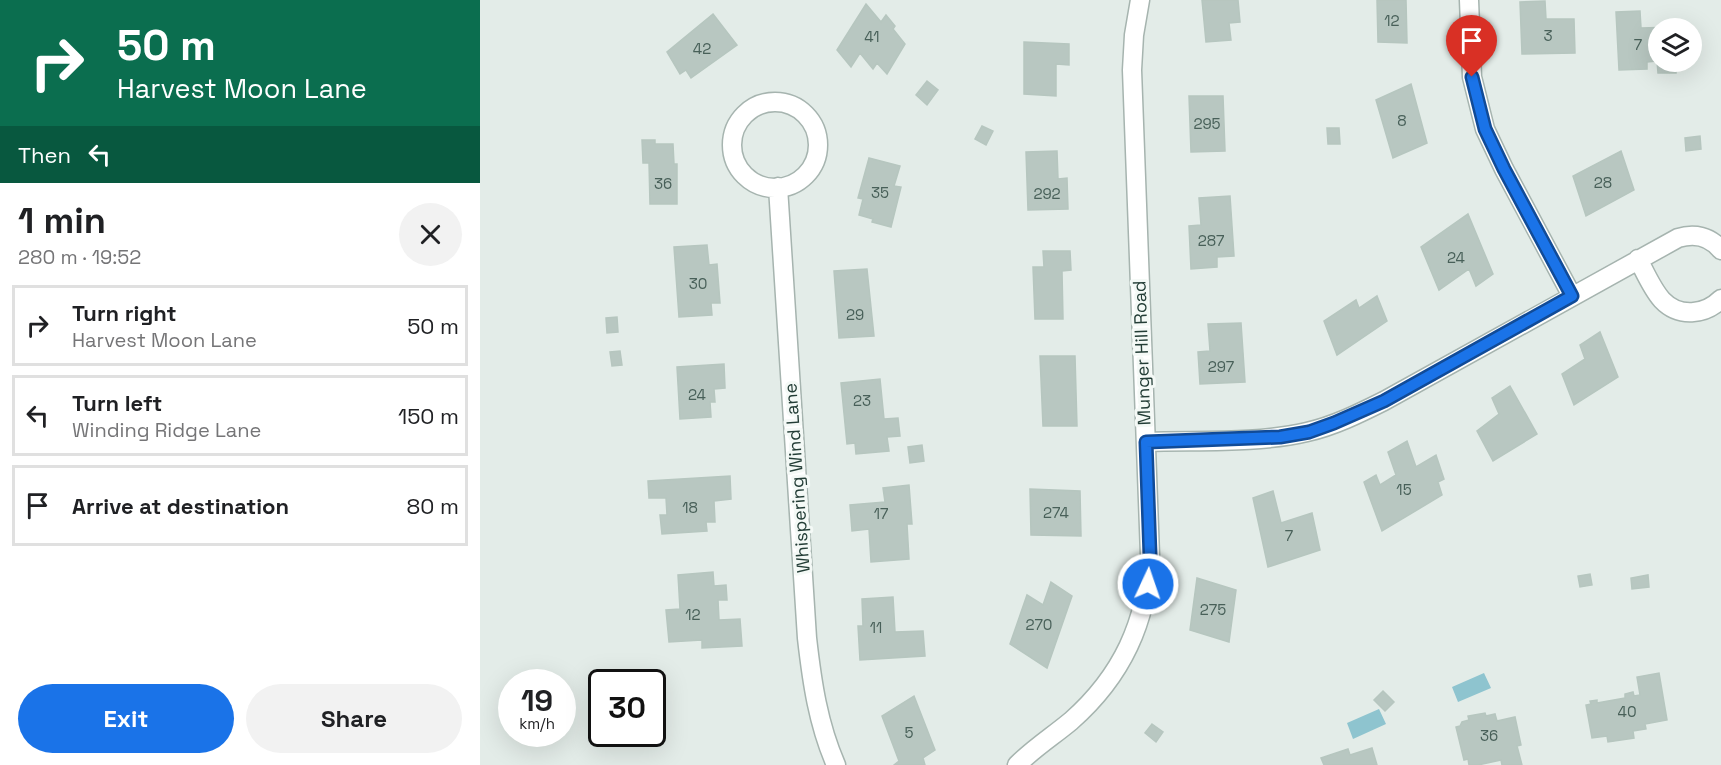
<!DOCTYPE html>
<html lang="en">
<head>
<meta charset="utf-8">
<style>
	:root { --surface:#fff; --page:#f2f2f2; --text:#202124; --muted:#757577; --line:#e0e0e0; --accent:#1a73e8 }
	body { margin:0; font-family:"Space Grotesk",sans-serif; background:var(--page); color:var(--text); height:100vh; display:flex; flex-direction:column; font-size:22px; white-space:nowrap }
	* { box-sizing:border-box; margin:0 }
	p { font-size:20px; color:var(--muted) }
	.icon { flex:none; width:33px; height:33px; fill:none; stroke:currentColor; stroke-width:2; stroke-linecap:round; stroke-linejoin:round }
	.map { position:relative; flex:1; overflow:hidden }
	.details { display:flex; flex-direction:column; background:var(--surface); width:480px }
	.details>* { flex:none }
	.guide { background:#0b6e4f; color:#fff; overflow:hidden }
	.buttons { position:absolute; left:1168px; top:18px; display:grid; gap:12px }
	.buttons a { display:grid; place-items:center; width:54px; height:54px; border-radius:50%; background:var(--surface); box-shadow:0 6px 24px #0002; font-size:30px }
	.speed { position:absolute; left:18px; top:669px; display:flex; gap:12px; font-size:30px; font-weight:700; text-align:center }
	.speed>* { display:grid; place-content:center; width:78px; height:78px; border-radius:50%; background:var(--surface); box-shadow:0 6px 24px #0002; line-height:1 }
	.speed small { font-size:15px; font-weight:400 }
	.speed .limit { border:3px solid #111; border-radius:9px; background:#fff; color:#111 }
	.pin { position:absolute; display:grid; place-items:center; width:51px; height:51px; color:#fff; margin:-62px -26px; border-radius:50% 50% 50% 0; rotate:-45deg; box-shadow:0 0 6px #0007 }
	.pin .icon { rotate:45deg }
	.me { position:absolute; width:66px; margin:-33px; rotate:3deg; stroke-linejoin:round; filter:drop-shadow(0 0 4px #0008) }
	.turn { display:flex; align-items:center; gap:21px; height:126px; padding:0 18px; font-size:27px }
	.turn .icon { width:78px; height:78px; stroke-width:2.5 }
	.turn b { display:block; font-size:42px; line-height:51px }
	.then { display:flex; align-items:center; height:57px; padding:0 18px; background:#0003; gap:12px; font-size:22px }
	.round { display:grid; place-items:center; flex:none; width:63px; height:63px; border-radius:32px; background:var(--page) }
	.summary { display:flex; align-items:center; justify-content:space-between; height:102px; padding:0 18px }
	h1 { font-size:36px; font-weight:700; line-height:45px }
	.primary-button { display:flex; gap:12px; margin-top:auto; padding:12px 18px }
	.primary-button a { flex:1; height:69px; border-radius:36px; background:var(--accent); color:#fff; font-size:24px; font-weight:700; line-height:69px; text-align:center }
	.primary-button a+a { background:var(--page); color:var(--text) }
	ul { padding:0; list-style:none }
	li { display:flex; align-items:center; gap:18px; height:81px; margin:0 12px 9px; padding:0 6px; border:3px solid var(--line); border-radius:0px }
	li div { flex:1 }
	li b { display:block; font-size:22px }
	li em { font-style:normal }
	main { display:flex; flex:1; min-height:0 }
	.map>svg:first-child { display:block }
</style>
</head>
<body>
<main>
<section class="details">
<div class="guide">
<div class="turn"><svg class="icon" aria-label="right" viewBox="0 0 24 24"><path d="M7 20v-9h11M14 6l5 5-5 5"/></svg><div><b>50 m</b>Harvest Moon Lane</div></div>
<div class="then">Then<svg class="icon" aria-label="left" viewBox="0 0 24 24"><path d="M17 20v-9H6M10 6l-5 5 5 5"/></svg></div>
</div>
<div class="summary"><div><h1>1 min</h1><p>280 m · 19:52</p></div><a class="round"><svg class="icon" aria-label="close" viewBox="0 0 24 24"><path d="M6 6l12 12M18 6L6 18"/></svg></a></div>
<ul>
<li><svg class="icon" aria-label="right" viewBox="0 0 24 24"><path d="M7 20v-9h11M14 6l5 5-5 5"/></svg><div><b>Turn right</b><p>Harvest Moon Lane</p></div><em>50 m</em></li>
<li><svg class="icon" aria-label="left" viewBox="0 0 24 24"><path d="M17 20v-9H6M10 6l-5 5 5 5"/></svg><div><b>Turn left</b><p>Winding Ridge Lane</p></div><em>150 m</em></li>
<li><svg class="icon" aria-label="arrive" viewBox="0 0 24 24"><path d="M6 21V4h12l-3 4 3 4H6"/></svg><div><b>Arrive at destination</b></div><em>80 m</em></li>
</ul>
<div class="primary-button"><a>Exit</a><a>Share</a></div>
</section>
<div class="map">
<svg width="1241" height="765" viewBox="0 0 1241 765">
	<rect width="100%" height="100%" fill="#e3ece8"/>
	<path fill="#8ec4cf" d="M 1004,673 L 1011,688 L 978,702 L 972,687 Z
		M 899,709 L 906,724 L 873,739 L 867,723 Z"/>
	<path fill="#b8c7c1" stroke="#b6c6bf" stroke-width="1.5" d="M 722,0 L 758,0 L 760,22 L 749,23 L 751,40 L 726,42 Z
		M 897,0 L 926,0 L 927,43 L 898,42 Z
		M 1065,1 L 1066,19 L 1094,19 L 1095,53 L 1042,54 L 1040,2 Z
		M 386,4 L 401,22 L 406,15 L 415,26 L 413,29 L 425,44 L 407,74 L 397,63 L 393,69 L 380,53 L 371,67 L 357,50 Z
		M 1160,11 L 1161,28 L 1194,27 L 1194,28 L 1179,28 L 1179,62 L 1196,62 L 1196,73 L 1178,73 L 1177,61 L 1167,62 L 1167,69 L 1139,70 L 1136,12 Z
		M 233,14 L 257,45 L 211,78 L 206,70 L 200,74 L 187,52 Z
		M 544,42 L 589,44 L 589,65 L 576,64 L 576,96 L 544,94 Z
		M 447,81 L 458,90 L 447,105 L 436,95 Z
		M 931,84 L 947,143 L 913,158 L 896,100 Z
		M 709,96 L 743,96 L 745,151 L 711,152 Z
		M 502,126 L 513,131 L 506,145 L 495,139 Z
		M 847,128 L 859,128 L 860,144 L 848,144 Z
		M 1220,136 L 1221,149 L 1206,151 L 1205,138 Z
		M 162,140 L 175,140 L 175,144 L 193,144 L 194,164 L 197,164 L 197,204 L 170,204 L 169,163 L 163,163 Z
		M 577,151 L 578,179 L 587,178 L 588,209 L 548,210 L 546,152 Z
		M 1141,151 L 1154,190 L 1106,216 L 1093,176 Z
		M 389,158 L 420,166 L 414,186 L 421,187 L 411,227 L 392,222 L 393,219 L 379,215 L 383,199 L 378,198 Z
		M 750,196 L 754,256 L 737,257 L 737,267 L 711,269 L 709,226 L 721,225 L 719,198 Z
		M 988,214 L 1013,274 L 996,286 L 989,269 L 959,290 L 941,247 Z
		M 227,245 L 229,265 L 237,264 L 240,303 L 231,303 L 232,315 L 199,317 L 194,247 Z
		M 563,251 L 590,251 L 591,270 L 582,271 L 583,319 L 555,319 L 553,267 L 564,267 Z
		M 387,269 L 394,336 L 359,338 L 354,271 Z
		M 897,296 L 907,321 L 857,355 L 844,321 L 876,300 L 879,308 Z
		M 137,317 L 138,332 L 127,333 L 126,318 Z
		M 761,323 L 765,382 L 720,384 L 718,352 L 730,351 L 728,324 Z
		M 1120,332 L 1138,377 L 1094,405 L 1082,374 L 1105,359 L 1100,345 Z
		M 140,351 L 142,365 L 132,366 L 130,352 Z
		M 560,356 L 595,356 L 597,426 L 563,426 Z
		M 244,364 L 245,388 L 234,389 L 235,402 L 230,402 L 231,417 L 200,419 L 197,367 Z
		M 400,379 L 404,419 L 418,418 L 420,436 L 407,437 L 409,451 L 376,454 L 375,443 L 367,444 L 361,383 Z
		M 1030,386 L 1057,434 L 1013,461 L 997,431 L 1019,414 L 1012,398 Z
		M 927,441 L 936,467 L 956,455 L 964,479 L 958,482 L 962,495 L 902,531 L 884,482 L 896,475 L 900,485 L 916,475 L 908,452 Z
		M 442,445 L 444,461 L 430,463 L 428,447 Z
		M 250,476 L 251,499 L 234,501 L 235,522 L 226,522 L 227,531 L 182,534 L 180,515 L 187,515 L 186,498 L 169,498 L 168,481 Z
		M 429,485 L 432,524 L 427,524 L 429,559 L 391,562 L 389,529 L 372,531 L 370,505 L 405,502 L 403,488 Z
		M 550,489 L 600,491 L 601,536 L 551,535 Z
		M 793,491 L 801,523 L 832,513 L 840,550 L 788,567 L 773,498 Z
		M 233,572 L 234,586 L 246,585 L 247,600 L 238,600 L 239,620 L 260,619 L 262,646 L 222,648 L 222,640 L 189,642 L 186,610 L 200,609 L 198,575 Z
		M 1110,574 L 1112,585 L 1100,587 L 1098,576 Z
		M 1168,575 L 1169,587 L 1152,589 L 1151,578 Z
		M 717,578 L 756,590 L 749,642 L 710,630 Z
		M 571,582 L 592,596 L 567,668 L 530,644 L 547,595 L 563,605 Z
		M 413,597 L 415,632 L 443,631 L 445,656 L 380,660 L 378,626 L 383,626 L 382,599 Z
		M 1179,673 L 1187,720 L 1165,724 L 1166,729 L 1153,731 L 1154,738 L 1128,742 L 1127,736 L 1112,738 L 1106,705 L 1111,704 L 1110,701 L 1117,700 L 1117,703 L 1145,698 L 1145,694 L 1153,692 L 1154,696 L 1160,695 L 1157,677 Z
		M 903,691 L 914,702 L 905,711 L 894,700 Z
		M 434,696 L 455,750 L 443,758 L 445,765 L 414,765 L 419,761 L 402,716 Z
		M 1005,713 L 1006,716 L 1015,714 L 1017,721 L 1035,717 L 1041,745 L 1037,746 L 1042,765 L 1022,765 L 1021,760 L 998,765 L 989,765 L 988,759 L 984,760 L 976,727 L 980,726 L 982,722 L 989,720 L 988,716 Z
		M 672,724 L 683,732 L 676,742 L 665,733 Z
		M 892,748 L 897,765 L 844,765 L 841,758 L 868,749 L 870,755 Z"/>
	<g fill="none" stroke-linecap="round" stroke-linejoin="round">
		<g stroke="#a6b4af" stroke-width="21">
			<path id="street" d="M 989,0 L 992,77 L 1005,129 L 1024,169 L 1092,296
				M252 145a43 43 0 1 1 86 0a43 43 0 1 1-86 0Z
				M 298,187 L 327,638 C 332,682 338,724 356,765
				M 1158,259 C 1165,272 1172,289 1182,300 C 1199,318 1225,315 1241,299
				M 666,442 C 719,440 775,444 827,432 C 854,426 880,413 904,401 L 1198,238 C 1214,233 1230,236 1241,250
				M 537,765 C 554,748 573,736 591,721 C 642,676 667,622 670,555 L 652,70 L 654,35 L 660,0"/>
		</g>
		<use href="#street" stroke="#fff" stroke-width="18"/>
	</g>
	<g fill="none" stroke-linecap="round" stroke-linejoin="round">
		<g stroke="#114b97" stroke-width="15">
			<path id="route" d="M 668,584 L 670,555 L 666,442 L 800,437 L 829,432 L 854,423 L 904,401 L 1092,296 L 1024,169 L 1005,129 L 992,77"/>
		</g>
		<use href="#route" stroke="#1a73e8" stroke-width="10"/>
	</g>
	<g text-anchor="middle" stroke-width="6" stroke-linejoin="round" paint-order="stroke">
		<g font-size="15" fill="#486059">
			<text x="912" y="26">12</text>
			<text x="1068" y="41">3</text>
			<text x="392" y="42">41</text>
			<text x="1158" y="50">7</text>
			<text x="222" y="54">42</text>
			<text x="922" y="126">8</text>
			<text x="727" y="129">295</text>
			<text x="1123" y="188">28</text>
			<text x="183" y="189">36</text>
			<text x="400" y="198">35</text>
			<text x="567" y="199">292</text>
			<text x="731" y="246">287</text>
			<text x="976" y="263">24</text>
			<text x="218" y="289">30</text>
			<text x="375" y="320">29</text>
			<text x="741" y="372">297</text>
			<text x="217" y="400">24</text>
			<text x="382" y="406">23</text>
			<text x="924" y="495">15</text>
			<text x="210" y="513">18</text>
			<text x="576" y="518">274</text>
			<text x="401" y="519">17</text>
			<text x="809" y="541">7</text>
			<text x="733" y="615">275</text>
			<text x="213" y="620">12</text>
			<text x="559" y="630">270</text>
			<text x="396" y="633">11</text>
			<text x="1147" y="717">40</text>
			<text x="429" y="738">5</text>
			<text x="1009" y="741">36</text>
		</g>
		<g font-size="18" fill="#233d36" stroke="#f4f9f6">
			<text transform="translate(662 353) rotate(-92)" y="6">Munger Hill Road</text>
			<text transform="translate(317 478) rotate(-94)" y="6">Whispering Wind Lane</text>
		</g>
	</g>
</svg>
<div class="buttons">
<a><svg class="icon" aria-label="layers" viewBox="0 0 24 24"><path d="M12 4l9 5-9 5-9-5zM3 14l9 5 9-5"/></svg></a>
</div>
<div class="speed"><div>19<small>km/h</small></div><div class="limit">30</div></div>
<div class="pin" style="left:992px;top:77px;background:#d93025"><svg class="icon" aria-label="arrive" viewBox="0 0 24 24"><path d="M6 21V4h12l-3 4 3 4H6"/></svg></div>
<svg class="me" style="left:668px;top:584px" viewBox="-20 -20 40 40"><circle r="17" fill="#1a73e8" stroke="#fff" stroke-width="3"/><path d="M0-11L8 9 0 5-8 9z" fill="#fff"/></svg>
</div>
</main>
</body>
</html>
